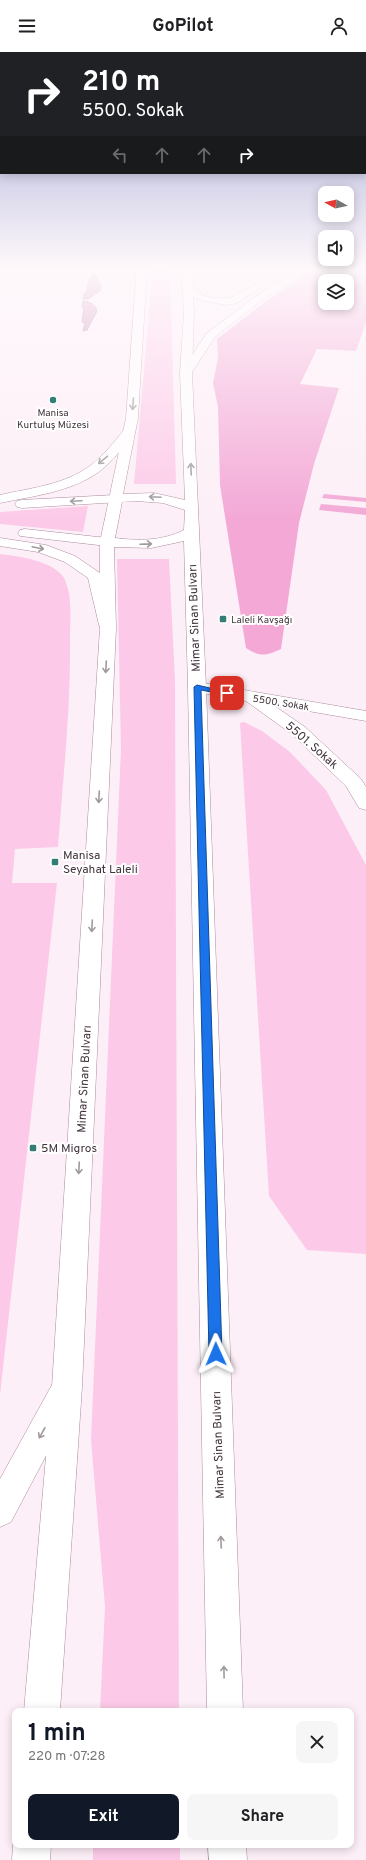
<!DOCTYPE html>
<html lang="en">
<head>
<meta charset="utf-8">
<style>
	:root { --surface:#fff; --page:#f6f6f6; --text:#202124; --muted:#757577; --accent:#111827 }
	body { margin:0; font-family:Overpass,sans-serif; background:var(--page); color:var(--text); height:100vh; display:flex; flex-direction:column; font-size:15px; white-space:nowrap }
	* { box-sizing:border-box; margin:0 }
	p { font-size:13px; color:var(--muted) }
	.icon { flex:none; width:22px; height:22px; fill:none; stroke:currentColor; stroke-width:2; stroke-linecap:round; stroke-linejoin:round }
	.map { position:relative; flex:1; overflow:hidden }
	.details { position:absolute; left:12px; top:1656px; width:342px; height:140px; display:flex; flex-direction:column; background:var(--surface); border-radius:8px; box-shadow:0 2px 10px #0003 }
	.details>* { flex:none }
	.guide { position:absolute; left:0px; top:0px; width:366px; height:122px; box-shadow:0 2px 10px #0003; background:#202124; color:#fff; overflow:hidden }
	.needle { width:26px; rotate:278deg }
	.tools { position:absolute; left:318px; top:134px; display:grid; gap:8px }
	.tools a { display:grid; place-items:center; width:36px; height:36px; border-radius:8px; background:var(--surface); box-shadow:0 2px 10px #0003; font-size:20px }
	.pin { position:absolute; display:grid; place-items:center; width:34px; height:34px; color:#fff; margin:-17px; border-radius:8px; box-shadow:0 2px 6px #0006 }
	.me { position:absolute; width:44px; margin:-22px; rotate:359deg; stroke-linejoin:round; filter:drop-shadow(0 0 3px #0008) }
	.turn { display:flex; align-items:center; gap:14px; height:84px; padding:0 16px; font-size:18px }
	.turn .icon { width:52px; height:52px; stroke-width:2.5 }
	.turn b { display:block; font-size:28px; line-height:34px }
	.lanes { display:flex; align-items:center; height:38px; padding:0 16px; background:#0003; justify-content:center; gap:20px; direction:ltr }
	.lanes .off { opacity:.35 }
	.round { display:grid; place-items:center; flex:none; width:42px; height:42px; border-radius:8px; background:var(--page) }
	.overview { display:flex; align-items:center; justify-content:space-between; height:68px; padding:0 16px }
	h1 { font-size:24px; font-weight:700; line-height:30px; color:var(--accent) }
	.primary-button { display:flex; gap:8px; margin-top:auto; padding:8px 16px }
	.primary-button a { flex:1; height:46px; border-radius:8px; background:var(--accent); color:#fff; font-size:16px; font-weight:700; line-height:46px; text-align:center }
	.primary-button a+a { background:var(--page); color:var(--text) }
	header { display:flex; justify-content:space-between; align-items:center; height:52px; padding:0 16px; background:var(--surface); font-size:18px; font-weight:700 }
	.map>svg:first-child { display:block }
</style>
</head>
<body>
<header><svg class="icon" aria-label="menu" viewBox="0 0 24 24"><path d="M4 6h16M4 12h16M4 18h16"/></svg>GoPilot<svg class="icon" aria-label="person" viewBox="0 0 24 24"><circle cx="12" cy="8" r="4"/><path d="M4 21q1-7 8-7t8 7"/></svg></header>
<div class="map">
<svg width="366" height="1808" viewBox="0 0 366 1808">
	<rect width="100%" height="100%" fill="#fdeff7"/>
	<path fill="#fccae8" d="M 153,215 L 170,215 L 176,432 L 134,432 Z
		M 88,454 L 83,480 L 0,472 L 0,460 Z
		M 0,502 C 18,504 54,509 64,526 C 73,544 70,567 70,586 C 71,656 63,726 58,795 L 15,797 L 12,831 L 57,831 L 0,1343 Z
		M 117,507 L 169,507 L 175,629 L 179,1659 L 100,1659 L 105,1555 L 91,1388 L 121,697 Z
		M 244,670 L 262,679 L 290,700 L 326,738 L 366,813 L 366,1202 L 307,1198 L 269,1144 L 240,671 Z
		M 93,1793 L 180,1793 L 180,1808 L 93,1808 Z"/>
	<path fill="#f3a8d6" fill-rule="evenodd" d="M 318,215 L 366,215 L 366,270 L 356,299 L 317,297 L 300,332 L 339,336 L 314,412 L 299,471 L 281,597 C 266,604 260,605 246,596 L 220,433 L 218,355 L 213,331 L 218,306 L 217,287 L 265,250 ZM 325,229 L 347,229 L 347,251 L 325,251 Z
		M 324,442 L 366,446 L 366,450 L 322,446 Z
		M 321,452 L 366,456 L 366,463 L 319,458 Z"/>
	<path fill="#c780ac" stroke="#9f698a" d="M 93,220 L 95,221 L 101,235 L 100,239 L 88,247 L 83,247 L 84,241 L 86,241 L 89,227 L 91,227 Z
		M 83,249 C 89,249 96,253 97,259 L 87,278 L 83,279 L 85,271 L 82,270 L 84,255 L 82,255 Z"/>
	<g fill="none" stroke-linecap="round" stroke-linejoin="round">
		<g stroke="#ab8a9e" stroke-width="1">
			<path id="minor" d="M 197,630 L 366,659 L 366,669 L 273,653 L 305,675 L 361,727 L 366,735 L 366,758 L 359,756 L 346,734 L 293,683 L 246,649 L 191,639 L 188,635 L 191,631 Z
				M 64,1327 L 75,1331 L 79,1341 L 11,1470 L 0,1475 L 0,1427 L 53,1331 Z"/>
		</g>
		<g stroke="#ab8a9e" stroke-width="1">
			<path id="tertiary" d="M 303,215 L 315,215 L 261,249 L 215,285 L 190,323 L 182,323 L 180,321 L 207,281 L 255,245 Z
				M 187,231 C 194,233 196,239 202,243 C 209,246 223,247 230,246 L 254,233 L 257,232 L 262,235 L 237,251 L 226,253 L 196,247 L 182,234 Z
				M 129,376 L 133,377 L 135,380 L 133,383 C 123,395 113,409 100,419 C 72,440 33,444 0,451 L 0,443 C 30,436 65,433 91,413 C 104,403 114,390 125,377 Z
				M 115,443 L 120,444 L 122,447 L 120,450 L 22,456 L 17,455 L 15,452 L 17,449 L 22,448 Z
				M 25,477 L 107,486 L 112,487 L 114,490 L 112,493 L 107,494 L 20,484 L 18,481 L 20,478 Z
				M 0,486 L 46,493 L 75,504 L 100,521 L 115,573 L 113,576 L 107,578 L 101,576 L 99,573 L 88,526 L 65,510 L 38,500 L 0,494 Z"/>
		</g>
		<g stroke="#ab8a9e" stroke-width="1">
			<path id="trunk" d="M 137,215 L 147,215 L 138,366 L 123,442 L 154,441 L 185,448 L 180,321 L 184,260 L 181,215 L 191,215 L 194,260 L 192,321 L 206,635 L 243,1659 L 207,1659 L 188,635 L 184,489 L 151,496 L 114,495 L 116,576 L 82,1335 L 60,1659 L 24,1659 L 52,1335 L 100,576 L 100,490 L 126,366 ZM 136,449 L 163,451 L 185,458 L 184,478 C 162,489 139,489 115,486 L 122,450 Z
				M 15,1788 L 15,1793 L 51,1793 L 50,1808 L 12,1808 L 13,1793 Z
				M 208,1793 L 246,1793 L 247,1808 L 209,1808 Z"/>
		</g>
		<use href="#minor" fill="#fff" fill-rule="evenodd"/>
		<use href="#tertiary" fill="#fff" fill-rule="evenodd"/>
		<use href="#trunk" fill="#fff" fill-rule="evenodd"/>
	</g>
	<defs><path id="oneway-shaft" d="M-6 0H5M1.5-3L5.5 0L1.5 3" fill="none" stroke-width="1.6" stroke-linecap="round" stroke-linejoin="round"/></defs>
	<g stroke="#a0999d">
		<use href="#oneway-shaft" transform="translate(133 352) rotate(94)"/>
		<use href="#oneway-shaft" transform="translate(103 408) rotate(140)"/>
		<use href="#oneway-shaft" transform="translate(191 417) rotate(-92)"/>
		<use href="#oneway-shaft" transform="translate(155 445) rotate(-177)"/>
		<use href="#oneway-shaft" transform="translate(76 449) rotate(177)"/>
		<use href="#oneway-shaft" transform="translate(146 492) rotate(-2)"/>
		<use href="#oneway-shaft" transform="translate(38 496) rotate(12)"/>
		<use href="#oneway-shaft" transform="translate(106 615) rotate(93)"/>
		<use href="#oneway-shaft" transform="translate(99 745) rotate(93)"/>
		<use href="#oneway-shaft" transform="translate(92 874) rotate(93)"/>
		<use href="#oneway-shaft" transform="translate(79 1116) rotate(93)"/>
		<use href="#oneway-shaft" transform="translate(42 1381) rotate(119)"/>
		<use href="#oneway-shaft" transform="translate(221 1490) rotate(-92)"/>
		<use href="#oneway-shaft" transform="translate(224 1620) rotate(-91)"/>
	</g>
	<linearGradient id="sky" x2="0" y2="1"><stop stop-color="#9b9fd0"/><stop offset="0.46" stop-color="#fef8fb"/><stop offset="1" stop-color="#fef8fb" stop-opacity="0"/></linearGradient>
	<rect width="366" height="468" fill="url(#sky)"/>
	<path fill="#1a73e8" stroke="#114b97" d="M 197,633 L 231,641 L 227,643 L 201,638 L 222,1302 L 220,1306 L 216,1307 L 211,1306 L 209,1302 L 194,635 Z"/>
	<g fill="#347c76" stroke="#fff" stroke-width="1.5">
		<circle cx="53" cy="348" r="4"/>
		<rect x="219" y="563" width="8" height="8" rx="2"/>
		<rect x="51" y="806" width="8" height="8" rx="2"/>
		<rect x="29" y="1092" width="8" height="8" rx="2"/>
	</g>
	<g text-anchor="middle" stroke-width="4" stroke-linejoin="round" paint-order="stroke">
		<g font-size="10" fill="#41333b" stroke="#fff">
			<text x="53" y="364">Manisa<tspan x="53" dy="12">Kurtuluş Müzesi</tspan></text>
			<text x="231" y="571" text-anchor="start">Laleli Kavşağı</text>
		</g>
		<g font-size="10" fill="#41333b" stroke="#fff">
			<text transform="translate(281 650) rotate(9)" y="4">5500. Sokak</text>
		</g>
		<g font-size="12" fill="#41333b" stroke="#fff">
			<text transform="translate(194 566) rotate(-92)" y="4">Mimar Sinan Bulvarı</text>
			<text transform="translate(312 693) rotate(41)" y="4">5501. Sokak</text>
			<text transform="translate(84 1027) rotate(-87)" y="4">Mimar Sinan Bulvarı</text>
			<text transform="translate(218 1393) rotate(-92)" y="4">Mimar Sinan Bulvarı</text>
		</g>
		<g font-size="12" fill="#41333b" stroke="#fff" text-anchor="start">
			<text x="63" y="807">Manisa<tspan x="63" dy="14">Seyahat Laleli</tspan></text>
			<text x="41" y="1100">5M Migros</text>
		</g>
	</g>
</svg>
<div class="tools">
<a><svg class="needle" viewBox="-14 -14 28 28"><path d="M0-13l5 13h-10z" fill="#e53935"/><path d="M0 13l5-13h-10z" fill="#757577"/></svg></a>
<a><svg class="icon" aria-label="sound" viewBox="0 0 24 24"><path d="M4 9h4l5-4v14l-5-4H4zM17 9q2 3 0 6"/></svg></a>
<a><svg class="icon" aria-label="layers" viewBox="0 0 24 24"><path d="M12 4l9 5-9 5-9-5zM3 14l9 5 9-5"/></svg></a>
</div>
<div class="pin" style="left:227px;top:641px;background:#d93025"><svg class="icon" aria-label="arrive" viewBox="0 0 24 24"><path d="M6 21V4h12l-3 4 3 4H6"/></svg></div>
<svg class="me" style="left:216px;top:1302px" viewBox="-20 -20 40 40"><path d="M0-17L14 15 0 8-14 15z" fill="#1a73e8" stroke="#fff" stroke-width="4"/></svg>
<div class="guide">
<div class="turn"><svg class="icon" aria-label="right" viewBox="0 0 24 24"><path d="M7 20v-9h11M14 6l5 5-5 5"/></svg><div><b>210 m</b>5500. Sokak</div></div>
<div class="lanes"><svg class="icon off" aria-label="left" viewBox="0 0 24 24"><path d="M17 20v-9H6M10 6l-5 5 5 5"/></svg><svg class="icon off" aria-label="ahead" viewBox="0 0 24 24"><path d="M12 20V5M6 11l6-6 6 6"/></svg><svg class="icon off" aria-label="ahead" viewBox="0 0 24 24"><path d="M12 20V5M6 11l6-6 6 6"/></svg><svg class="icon" aria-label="right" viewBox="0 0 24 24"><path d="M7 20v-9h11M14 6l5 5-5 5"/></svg></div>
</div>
<section class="details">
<div class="overview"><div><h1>1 min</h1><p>220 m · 07:28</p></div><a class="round"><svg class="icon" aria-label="close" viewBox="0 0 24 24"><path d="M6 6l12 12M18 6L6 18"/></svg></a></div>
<div class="primary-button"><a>Exit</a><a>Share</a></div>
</section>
</div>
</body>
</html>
